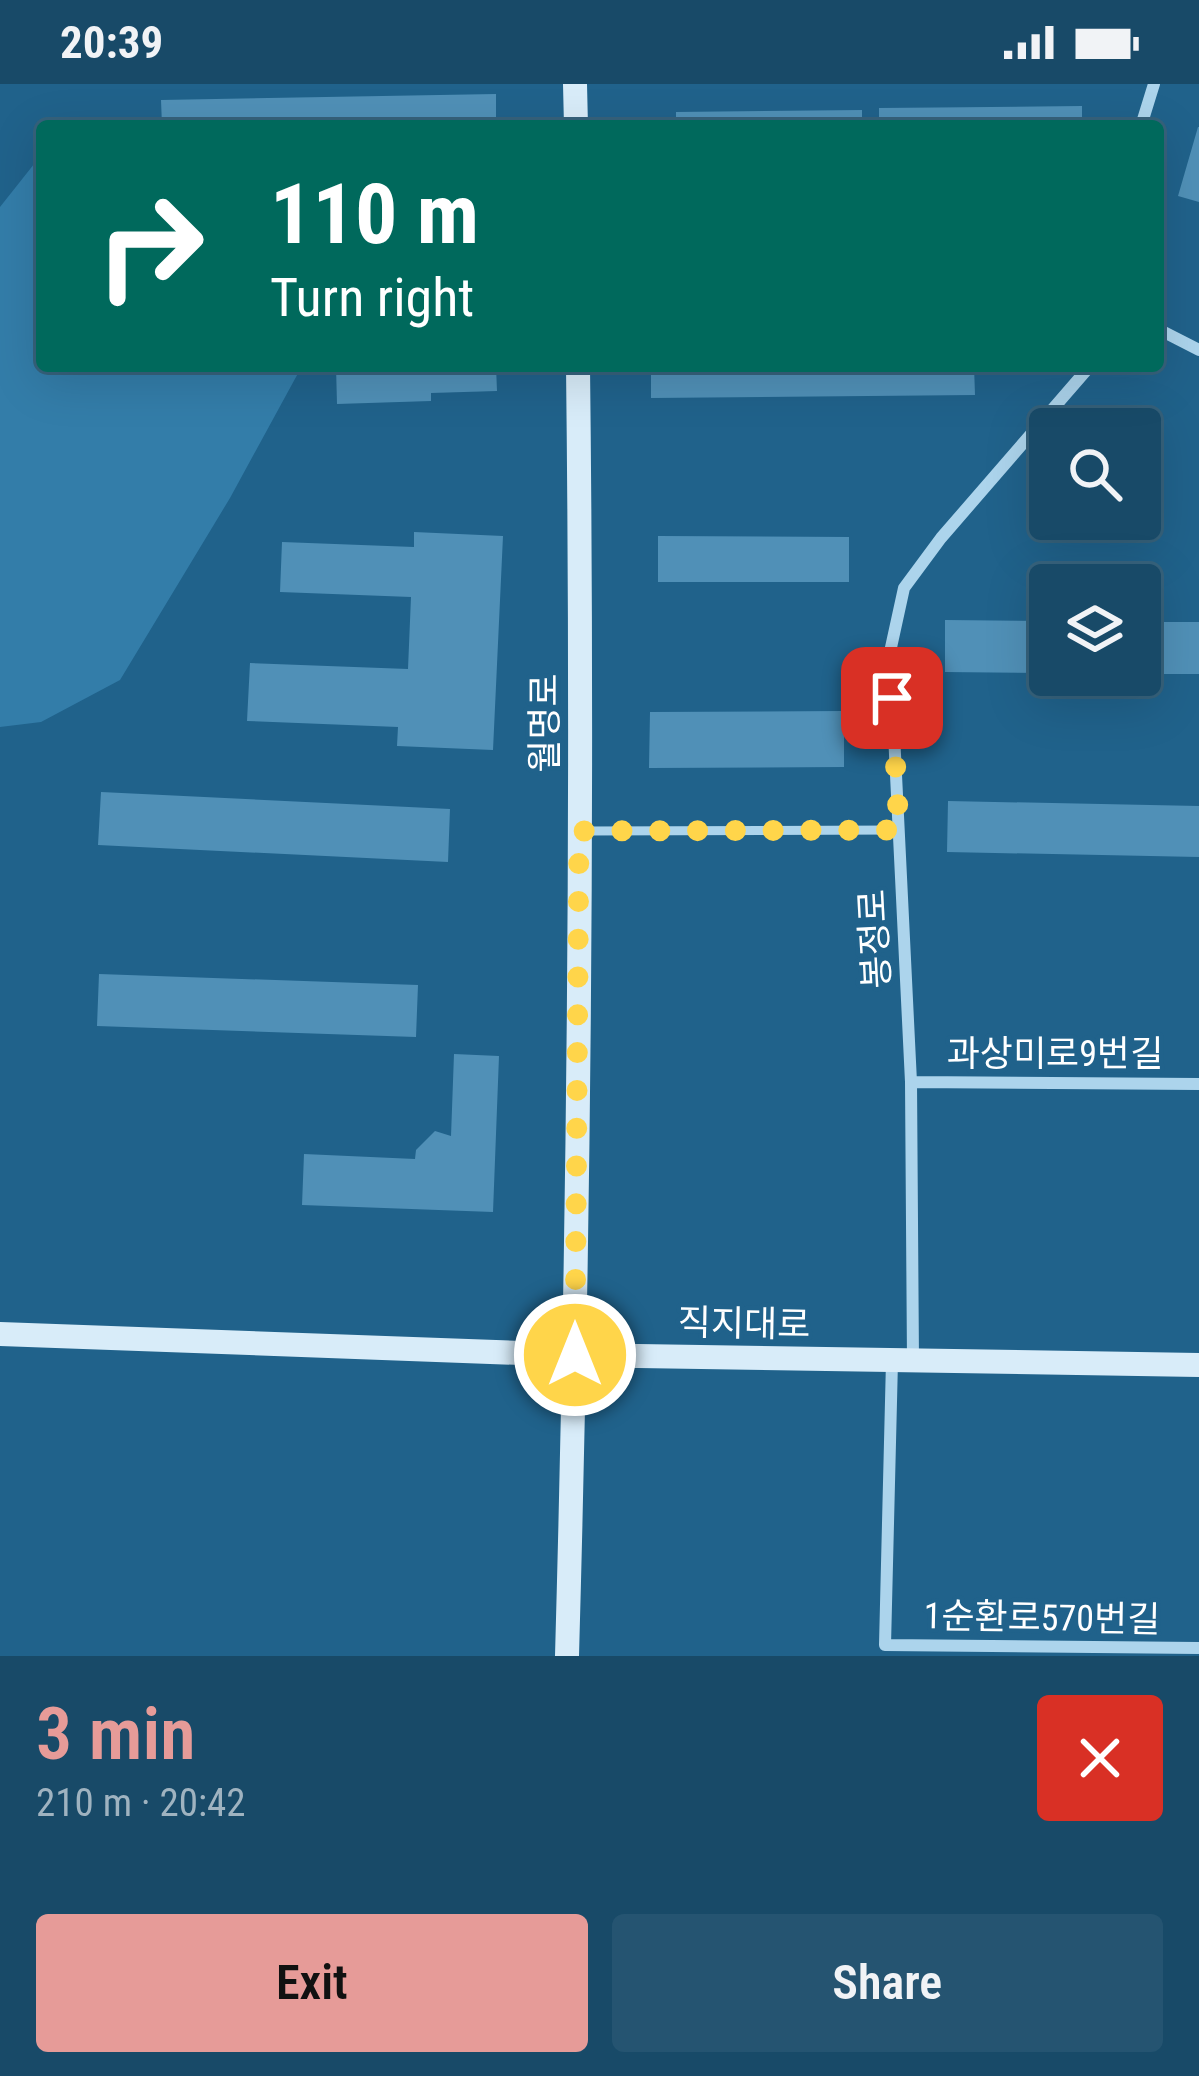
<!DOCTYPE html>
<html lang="en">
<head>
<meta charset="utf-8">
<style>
	:root { --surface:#184a68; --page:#255471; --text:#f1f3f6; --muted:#9fb3c0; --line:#36627c; --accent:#e69b98 }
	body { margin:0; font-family:"Roboto Condensed","Noto Sans KR",sans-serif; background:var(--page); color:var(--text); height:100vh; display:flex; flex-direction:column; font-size:45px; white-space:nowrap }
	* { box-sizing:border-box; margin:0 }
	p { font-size:39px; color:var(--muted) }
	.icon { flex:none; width:66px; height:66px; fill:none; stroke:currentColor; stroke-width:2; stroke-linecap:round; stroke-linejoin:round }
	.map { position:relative; height:1572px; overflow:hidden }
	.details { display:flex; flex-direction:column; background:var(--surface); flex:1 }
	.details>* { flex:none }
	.top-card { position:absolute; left:36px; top:36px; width:1128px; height:252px; border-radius:12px; box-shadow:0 12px 48px #0002,0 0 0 3px var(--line); background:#00695c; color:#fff; overflow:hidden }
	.tools { position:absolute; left:1029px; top:324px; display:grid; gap:24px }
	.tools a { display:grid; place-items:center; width:132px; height:132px; border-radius:12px; background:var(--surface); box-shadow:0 12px 48px #0002,0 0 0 3px var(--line); font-size:60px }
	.pin { position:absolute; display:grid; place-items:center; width:102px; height:102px; color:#fff; margin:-51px; border-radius:24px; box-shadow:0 6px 18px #0006 }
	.me { position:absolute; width:132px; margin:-66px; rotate:0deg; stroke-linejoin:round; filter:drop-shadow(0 0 9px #0008) }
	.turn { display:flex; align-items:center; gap:42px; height:252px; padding:0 36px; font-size:54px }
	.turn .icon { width:156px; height:156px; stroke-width:2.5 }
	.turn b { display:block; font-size:84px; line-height:102px }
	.round { display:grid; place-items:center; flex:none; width:126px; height:126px; border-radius:12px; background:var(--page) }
	.summary { display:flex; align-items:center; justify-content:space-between; height:204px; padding:0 36px }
	h1 { font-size:72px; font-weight:600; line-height:90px; color:var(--accent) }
	.primary-button { display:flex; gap:24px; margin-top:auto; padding:24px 36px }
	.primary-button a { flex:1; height:138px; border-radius:12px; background:var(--accent); color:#111; font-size:48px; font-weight:600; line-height:138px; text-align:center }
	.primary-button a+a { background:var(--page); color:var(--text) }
	.status { display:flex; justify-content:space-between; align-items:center; height:84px; padding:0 60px; background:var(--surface); direction:ltr }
	.status svg { height:33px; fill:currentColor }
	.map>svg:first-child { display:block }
</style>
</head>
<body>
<div class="status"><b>20:39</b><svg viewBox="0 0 49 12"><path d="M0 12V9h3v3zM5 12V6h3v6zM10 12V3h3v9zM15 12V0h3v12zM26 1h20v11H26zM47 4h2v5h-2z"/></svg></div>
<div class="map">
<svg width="1199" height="1572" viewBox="0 0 1199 1572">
	<rect width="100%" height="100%" fill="#20628b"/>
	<path fill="#337da9" d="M 42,70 L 42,282 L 302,282 L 230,414 L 120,596 L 41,638 L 0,643 L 0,123 Z"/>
	<path fill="#5090b7" d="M 496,10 L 496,42 L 162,42 L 161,16 Z
		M 1082,22 L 1082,42 L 879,42 L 879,24 Z
		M 862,26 L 862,42 L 676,42 L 676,28 Z
		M 1198,43 L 1199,43 L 1199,118 L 1178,112 Z
		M 336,282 L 496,282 L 497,307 L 431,309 L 431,317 L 337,320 Z
		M 651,282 L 974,282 L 975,311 L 651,314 Z
		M 414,448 L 503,452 L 493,666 L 397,662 L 398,643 L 247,637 L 250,579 L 408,585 L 411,513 L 280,508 L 282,458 L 414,463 Z
		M 658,452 L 849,453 L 849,498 L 658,498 Z
		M 945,536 L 1050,537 L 1050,589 L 945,588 Z
		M 1140,538 L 1199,538 L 1199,590 L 1140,590 Z
		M 844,627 L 844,683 L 649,684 L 650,628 Z
		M 101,708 L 450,725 L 448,778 L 98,761 Z
		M 948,717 L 1199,722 L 1199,773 L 947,768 Z
		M 99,890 L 418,901 L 416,953 L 97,942 Z
		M 454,970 L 499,972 L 493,1128 L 302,1121 L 304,1070 L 415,1075 L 416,1066 L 435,1047 L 451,1052 Z"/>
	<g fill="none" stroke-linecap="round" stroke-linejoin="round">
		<path stroke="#acd4ec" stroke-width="9" d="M 584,747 L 899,746"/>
		<path stroke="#acd4ec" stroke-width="12" d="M 1141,42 L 1154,0
			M 1158,245 L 1199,266
			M 911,998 L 1199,1000
			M 892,1277 L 885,1561 L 1199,1564
			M 913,1278 L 911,998 L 890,568 L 904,504 L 941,454 L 1090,282"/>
		<path stroke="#d8ecf9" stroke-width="24" d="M 575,0 L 576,42
			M 0,1250 L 575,1271 L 1199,1281
			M 567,1572 C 579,1142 583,712 578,282"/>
	</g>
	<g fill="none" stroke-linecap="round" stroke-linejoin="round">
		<path stroke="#ffd54a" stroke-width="21" stroke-dasharray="0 37.8" d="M 575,1271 L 579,747 L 899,746 L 892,614"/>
	</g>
	<g text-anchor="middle" stroke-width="9" stroke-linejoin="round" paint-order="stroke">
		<g font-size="36" fill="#fff" stroke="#20628b">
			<text transform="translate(544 639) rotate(-90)" y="13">월명로</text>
			<text transform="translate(874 855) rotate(-93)" y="13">봉정로</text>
			<text x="1055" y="982">과상미로9번길</text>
			<text transform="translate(744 1239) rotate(1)" y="13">직지대로</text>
			<text transform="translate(1042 1533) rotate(1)" y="13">1순환로570번길</text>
		</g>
	</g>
</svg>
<div class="tools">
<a><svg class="icon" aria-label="search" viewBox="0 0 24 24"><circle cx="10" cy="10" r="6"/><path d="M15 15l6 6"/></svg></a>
<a><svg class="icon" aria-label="layers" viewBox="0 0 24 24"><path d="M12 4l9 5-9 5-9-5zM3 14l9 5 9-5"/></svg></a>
</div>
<div class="pin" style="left:892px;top:614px;background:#d93025"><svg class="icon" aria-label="arrive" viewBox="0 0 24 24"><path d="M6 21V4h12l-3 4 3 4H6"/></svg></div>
<svg class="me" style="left:575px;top:1271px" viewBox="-20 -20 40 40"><circle r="17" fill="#ffd54a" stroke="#fff" stroke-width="3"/><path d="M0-11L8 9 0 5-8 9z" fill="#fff"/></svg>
<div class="top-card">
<div class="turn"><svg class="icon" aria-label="right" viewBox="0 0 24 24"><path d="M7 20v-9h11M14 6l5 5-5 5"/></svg><div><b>110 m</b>Turn right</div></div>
</div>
</div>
<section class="details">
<div class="summary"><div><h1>3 min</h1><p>210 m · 20:42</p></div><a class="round" style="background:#d93025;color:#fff"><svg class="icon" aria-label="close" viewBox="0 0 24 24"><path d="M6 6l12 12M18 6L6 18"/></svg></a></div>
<div class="primary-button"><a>Exit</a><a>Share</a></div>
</section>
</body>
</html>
